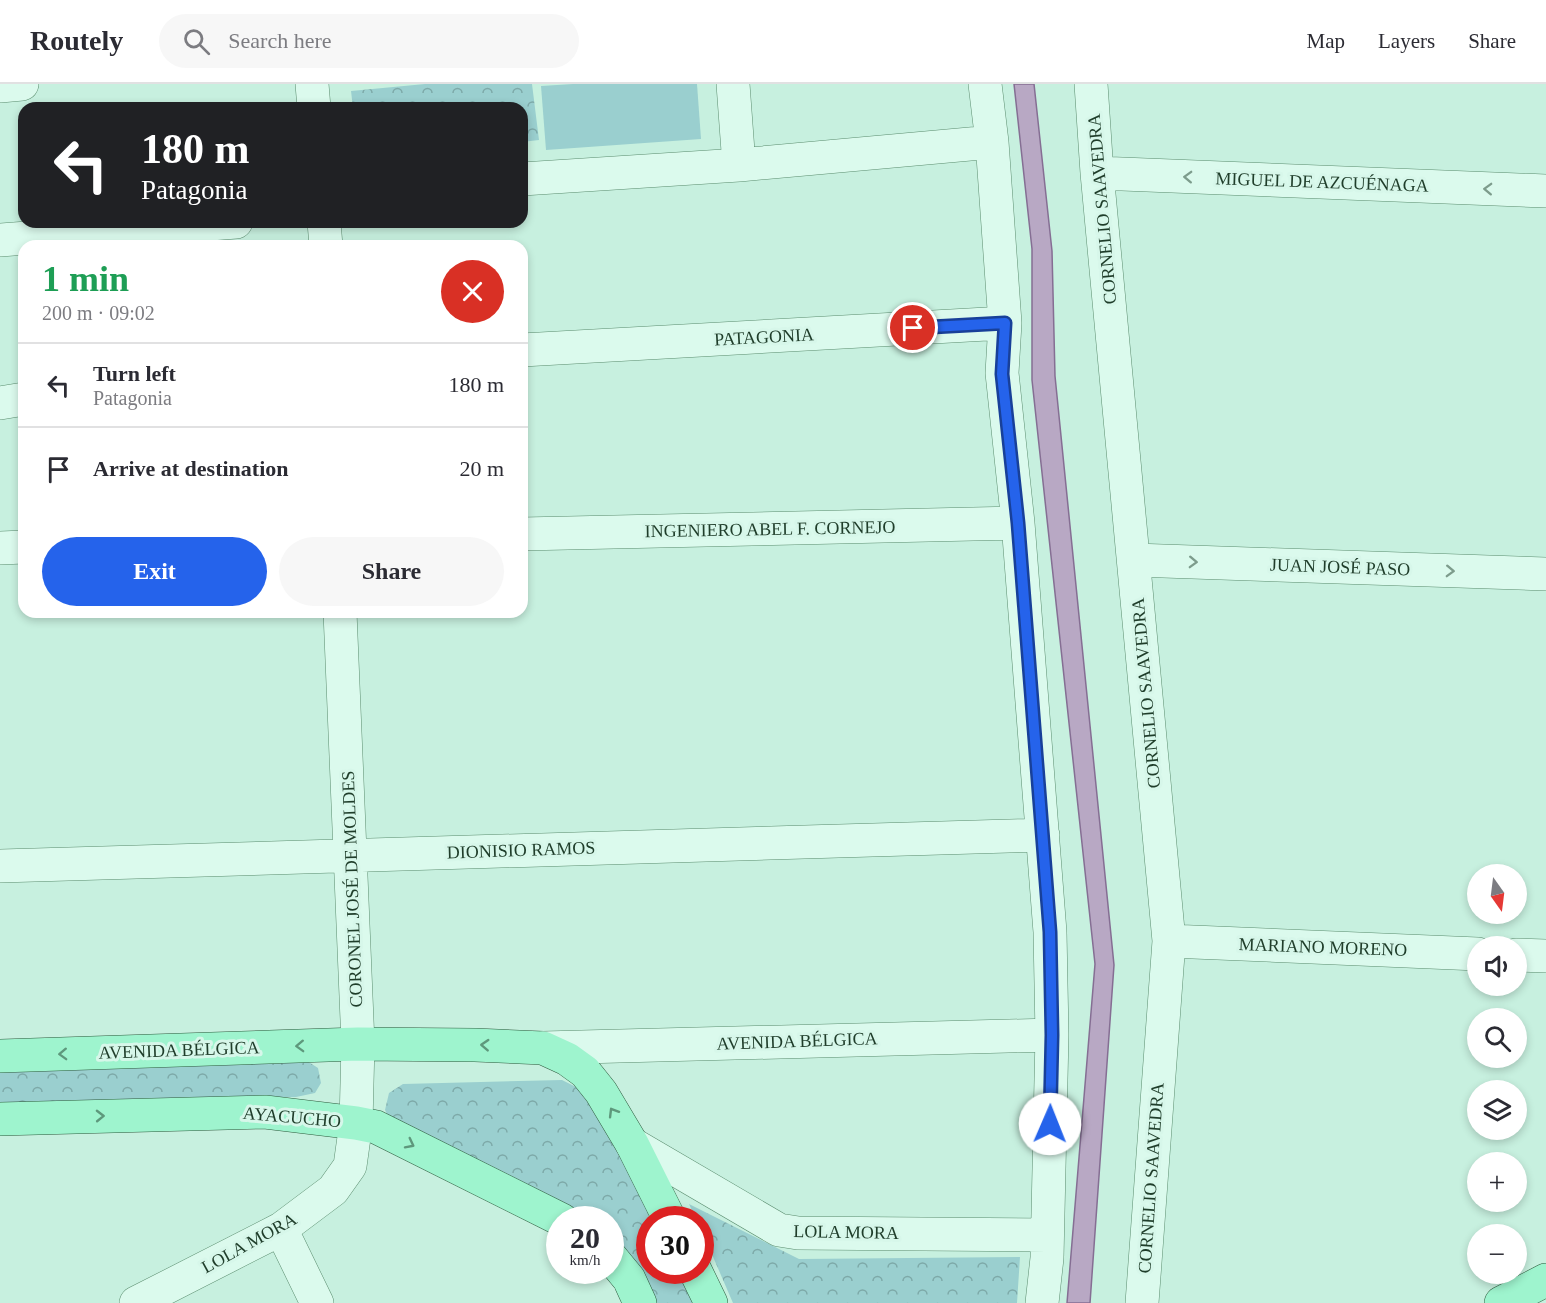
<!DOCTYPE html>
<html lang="en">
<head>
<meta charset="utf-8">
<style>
	:root { --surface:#fff; --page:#f7f7f7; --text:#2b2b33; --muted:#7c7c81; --line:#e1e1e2; --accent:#2563eb }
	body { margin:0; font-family:Georgia,serif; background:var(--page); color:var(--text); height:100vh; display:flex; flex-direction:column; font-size:22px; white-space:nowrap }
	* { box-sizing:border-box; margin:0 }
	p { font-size:20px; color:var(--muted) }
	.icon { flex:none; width:33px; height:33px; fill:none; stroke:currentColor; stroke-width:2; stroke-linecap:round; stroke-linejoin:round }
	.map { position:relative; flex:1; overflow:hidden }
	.details { position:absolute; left:18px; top:156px; width:510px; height:378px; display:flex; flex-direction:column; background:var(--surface); border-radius:18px; box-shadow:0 3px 9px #0003 }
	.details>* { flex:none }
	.hud { position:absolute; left:18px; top:18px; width:510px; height:126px; border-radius:18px; box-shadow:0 3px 9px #0003; background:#202124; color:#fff; overflow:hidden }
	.needle { width:39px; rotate:166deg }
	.tools { position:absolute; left:1467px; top:780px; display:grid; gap:12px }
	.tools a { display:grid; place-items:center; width:60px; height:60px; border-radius:50%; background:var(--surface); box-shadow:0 3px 9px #0003; font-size:30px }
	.speed { position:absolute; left:546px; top:1122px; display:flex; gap:12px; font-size:30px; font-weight:700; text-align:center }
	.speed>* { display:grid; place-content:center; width:78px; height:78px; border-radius:50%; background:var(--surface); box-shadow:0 3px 9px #0003; line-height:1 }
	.speed small { font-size:15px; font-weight:400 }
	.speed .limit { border:9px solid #d22; background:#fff; color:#111 }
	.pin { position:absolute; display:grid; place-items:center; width:51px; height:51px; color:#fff; margin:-26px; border:3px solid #fff; border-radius:50%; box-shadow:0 2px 6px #0007 }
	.me { position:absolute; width:66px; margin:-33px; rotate:1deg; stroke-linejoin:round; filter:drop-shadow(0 0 4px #0008) }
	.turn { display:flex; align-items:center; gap:21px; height:126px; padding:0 24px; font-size:27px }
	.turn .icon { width:78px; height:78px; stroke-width:2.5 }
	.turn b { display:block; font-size:42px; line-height:51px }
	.round { display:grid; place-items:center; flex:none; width:63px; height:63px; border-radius:32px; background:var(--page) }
	.head { display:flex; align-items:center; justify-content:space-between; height:102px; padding:0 24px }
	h1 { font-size:36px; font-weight:700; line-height:45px; color:#1e9e55 }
	.button { display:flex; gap:12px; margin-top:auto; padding:12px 24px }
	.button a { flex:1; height:69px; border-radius:36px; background:var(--accent); color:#fff; font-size:24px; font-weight:700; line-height:69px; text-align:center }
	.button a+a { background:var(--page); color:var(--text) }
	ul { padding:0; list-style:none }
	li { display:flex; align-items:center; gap:18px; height:84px; padding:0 24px; border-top:2px solid var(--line) }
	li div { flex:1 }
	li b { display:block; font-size:22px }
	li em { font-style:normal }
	header { display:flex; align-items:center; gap:36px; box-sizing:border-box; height:84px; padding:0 30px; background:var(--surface); border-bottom:2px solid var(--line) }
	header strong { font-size:28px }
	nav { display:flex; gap:33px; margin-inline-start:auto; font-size:21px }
	.search { width:420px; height:54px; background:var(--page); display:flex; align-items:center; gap:15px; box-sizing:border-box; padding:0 21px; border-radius:33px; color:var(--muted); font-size:22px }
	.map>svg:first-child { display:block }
</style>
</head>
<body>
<header>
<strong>Routely</strong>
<div class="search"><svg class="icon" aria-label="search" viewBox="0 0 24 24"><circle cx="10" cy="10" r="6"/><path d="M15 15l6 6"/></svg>Search here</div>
<nav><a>Map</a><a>Layers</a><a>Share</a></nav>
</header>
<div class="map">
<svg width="1546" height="1219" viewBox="0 0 1546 1219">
	<defs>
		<pattern id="park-crowns" width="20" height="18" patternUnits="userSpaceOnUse" patternTransform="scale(1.5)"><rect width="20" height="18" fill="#9acfcf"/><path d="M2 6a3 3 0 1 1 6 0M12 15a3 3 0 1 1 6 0" fill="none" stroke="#7da9a8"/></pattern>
	</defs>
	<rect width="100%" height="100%" fill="#c7f0df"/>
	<path fill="url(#park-crowns)" d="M 425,0 L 532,0 L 539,56 L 522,58 L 522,24 L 353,24 L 351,7 Z
		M 307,977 L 318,984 L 321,999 L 315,1009 L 296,1013 L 0,1020 L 0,987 L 286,979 Z
		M 562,996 L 580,1005 L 604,1035 L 654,1135 L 650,1136 L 650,1186 L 680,1187 L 696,1219 L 654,1219 L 614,1157 L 611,1154 L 610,1136 L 587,1135 L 390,1036 L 385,1026 L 389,1009 L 403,1000 Z
		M 689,1120 L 799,1175 L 1020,1173 L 1017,1219 L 733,1219 L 701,1145 L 700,1136 L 696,1135 Z"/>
	<path fill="#9acfcf" d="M 573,0 L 697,0 L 701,55 L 546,66 L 541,2 Z"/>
	<path fill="#b8a8c4" stroke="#856e93" stroke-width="1.5" d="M 1014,0 L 1034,0 L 1052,167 L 1055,292 L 1114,881 L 1090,1219 L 1067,1219 L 1095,880 L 1032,296 L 1032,165 Z"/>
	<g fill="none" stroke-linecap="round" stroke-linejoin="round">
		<g stroke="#5b8d6f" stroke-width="34">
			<path id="minor" d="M 312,0 L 314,24
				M 733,0 L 739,81
				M 985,0 L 992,58 L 1005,239 L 1002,289 L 1018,439 L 1050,848 L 1052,951 L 1047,1174 L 1042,1219
				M 1091,0 L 1097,89 L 1169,857 L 1142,1219
				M 0,2 L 22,0
				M 1097,89 L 1546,107
				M 522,95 L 739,81 L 992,58
				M 324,138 L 326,162
				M 0,156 L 236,138
				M 522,266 L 1005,239
				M 0,319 L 24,315
				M 522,450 L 1018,439
				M 0,464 L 24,463
				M 1134,476 L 1546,490
				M 0,782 L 1043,751
				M 1169,857 L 1478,870
				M 1516,871 L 1546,872
				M 543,964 L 1052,951
				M 632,1060 L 779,1146 L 798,1149 L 1047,1151
				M 281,1145 L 317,1219
				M 136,1219 L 281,1145 L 333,1106 L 350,1082 L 356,1039 L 358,960 L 340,528"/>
		</g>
		<g stroke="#2f5b3e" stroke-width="34">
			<path id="major" d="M 0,972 L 358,960 L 475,961 L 543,964 L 567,975 L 585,988 L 601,1008 L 632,1060 L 670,1136
				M 0,1035 L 265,1028 L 356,1039 L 376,1043 L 562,1136
				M 610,1172 L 629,1195 L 640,1219
				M 695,1186 L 711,1219
				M 1501,1219 L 1546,1196"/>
		</g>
		<use href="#minor" stroke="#dbfaed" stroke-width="33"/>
		<use href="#major" stroke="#9ef4ce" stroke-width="33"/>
	</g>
	<defs><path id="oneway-chevron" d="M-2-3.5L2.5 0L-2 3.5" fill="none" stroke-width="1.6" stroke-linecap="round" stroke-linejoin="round" transform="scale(1.5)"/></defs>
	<g stroke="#7d9c8c">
		<use href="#oneway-chevron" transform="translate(1188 93) rotate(-178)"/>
		<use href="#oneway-chevron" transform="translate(1488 105) rotate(-178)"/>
		<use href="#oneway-chevron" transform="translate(1193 478) rotate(2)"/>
		<use href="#oneway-chevron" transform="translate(1450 487) rotate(2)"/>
	</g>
	<g stroke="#5e987c">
		<use href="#oneway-chevron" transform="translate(485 961) rotate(-177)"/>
		<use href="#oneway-chevron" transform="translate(300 962) rotate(178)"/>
		<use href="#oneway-chevron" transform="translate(63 970) rotate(178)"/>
		<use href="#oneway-chevron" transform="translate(613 1028) rotate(-121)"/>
		<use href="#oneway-chevron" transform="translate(100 1032) rotate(-1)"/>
		<use href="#oneway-chevron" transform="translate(410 1060) rotate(27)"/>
	</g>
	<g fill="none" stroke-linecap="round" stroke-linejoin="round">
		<g stroke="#184099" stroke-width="15">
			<path id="route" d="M 913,244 L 1005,239 L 1002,290 L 1018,439 L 1050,848 L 1052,951 L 1050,1040"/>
		</g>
		<use href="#route" stroke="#2563eb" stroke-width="10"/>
	</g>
	<g text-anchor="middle" stroke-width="6" stroke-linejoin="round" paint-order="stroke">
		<g font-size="18" fill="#1f3d2a" stroke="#d7f7ea">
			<text transform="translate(1322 98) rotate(2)" y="6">MIGUEL DE AZCUÉNAGA</text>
			<text transform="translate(1102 125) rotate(-95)" y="6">CORNELIO SAAVEDRA</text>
			<text transform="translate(764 253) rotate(-3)" y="6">PATAGONIA</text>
			<text transform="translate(770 445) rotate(-1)" y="6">INGENIERO ABEL F. CORNEJO</text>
			<text transform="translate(1340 483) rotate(2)" y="6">JUAN JOSÉ PASO</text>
			<text transform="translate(1146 609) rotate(-95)" y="6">CORNELIO SAAVEDRA</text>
			<text transform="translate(521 766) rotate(-2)" y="6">DIONISIO RAMOS</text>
			<text transform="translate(352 805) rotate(-92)" y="6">CORONEL JOSÉ DE MOLDES</text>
			<text transform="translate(1323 863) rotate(2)" y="6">MARIANO MORENO</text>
			<text transform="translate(797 957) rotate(-2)" y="6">AVENIDA BÉLGICA</text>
			<text transform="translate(179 966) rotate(-2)" y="6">AVENIDA BÉLGICA</text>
			<text transform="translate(292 1033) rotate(5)" y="6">AYACUCHO</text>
			<text transform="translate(1151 1094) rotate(-86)" y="6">CORNELIO SAAVEDRA</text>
			<text transform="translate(846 1148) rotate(1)" y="6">LOLA MORA</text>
			<text transform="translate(249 1159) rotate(-29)" y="6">LOLA MORA</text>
		</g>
	</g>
</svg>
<div class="tools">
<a><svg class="needle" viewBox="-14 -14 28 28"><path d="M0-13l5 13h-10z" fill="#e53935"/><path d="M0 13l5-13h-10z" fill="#7c7c81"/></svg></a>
<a><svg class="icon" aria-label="sound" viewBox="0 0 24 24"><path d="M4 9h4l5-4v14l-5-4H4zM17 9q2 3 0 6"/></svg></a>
<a><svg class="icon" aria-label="search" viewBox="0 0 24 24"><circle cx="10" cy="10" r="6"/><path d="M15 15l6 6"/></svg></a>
<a><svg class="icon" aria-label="layers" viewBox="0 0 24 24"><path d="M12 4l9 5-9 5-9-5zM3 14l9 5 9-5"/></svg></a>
<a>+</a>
<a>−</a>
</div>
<div class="speed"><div>20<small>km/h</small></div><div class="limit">30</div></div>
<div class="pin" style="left:913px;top:244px;background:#d93025"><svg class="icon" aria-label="arrive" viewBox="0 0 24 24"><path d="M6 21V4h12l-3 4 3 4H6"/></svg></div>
<svg class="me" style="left:1050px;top:1040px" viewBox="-20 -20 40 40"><circle r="19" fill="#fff"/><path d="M0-13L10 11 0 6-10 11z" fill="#2563eb"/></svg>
<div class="hud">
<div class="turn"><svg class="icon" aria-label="left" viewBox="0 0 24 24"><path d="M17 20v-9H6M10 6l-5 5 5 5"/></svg><div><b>180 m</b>Patagonia</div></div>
</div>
<section class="details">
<div class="head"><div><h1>1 min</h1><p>200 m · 09:02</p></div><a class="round" style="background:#d93025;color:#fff"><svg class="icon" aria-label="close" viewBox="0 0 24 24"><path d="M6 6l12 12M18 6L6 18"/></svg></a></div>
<ul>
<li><svg class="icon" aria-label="left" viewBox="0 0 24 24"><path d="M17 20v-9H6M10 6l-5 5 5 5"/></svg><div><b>Turn left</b><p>Patagonia</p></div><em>180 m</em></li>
<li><svg class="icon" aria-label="arrive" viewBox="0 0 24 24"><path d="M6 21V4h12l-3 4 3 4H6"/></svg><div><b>Arrive at destination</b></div><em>20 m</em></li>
</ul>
<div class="button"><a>Exit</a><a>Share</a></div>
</section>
</div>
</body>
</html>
